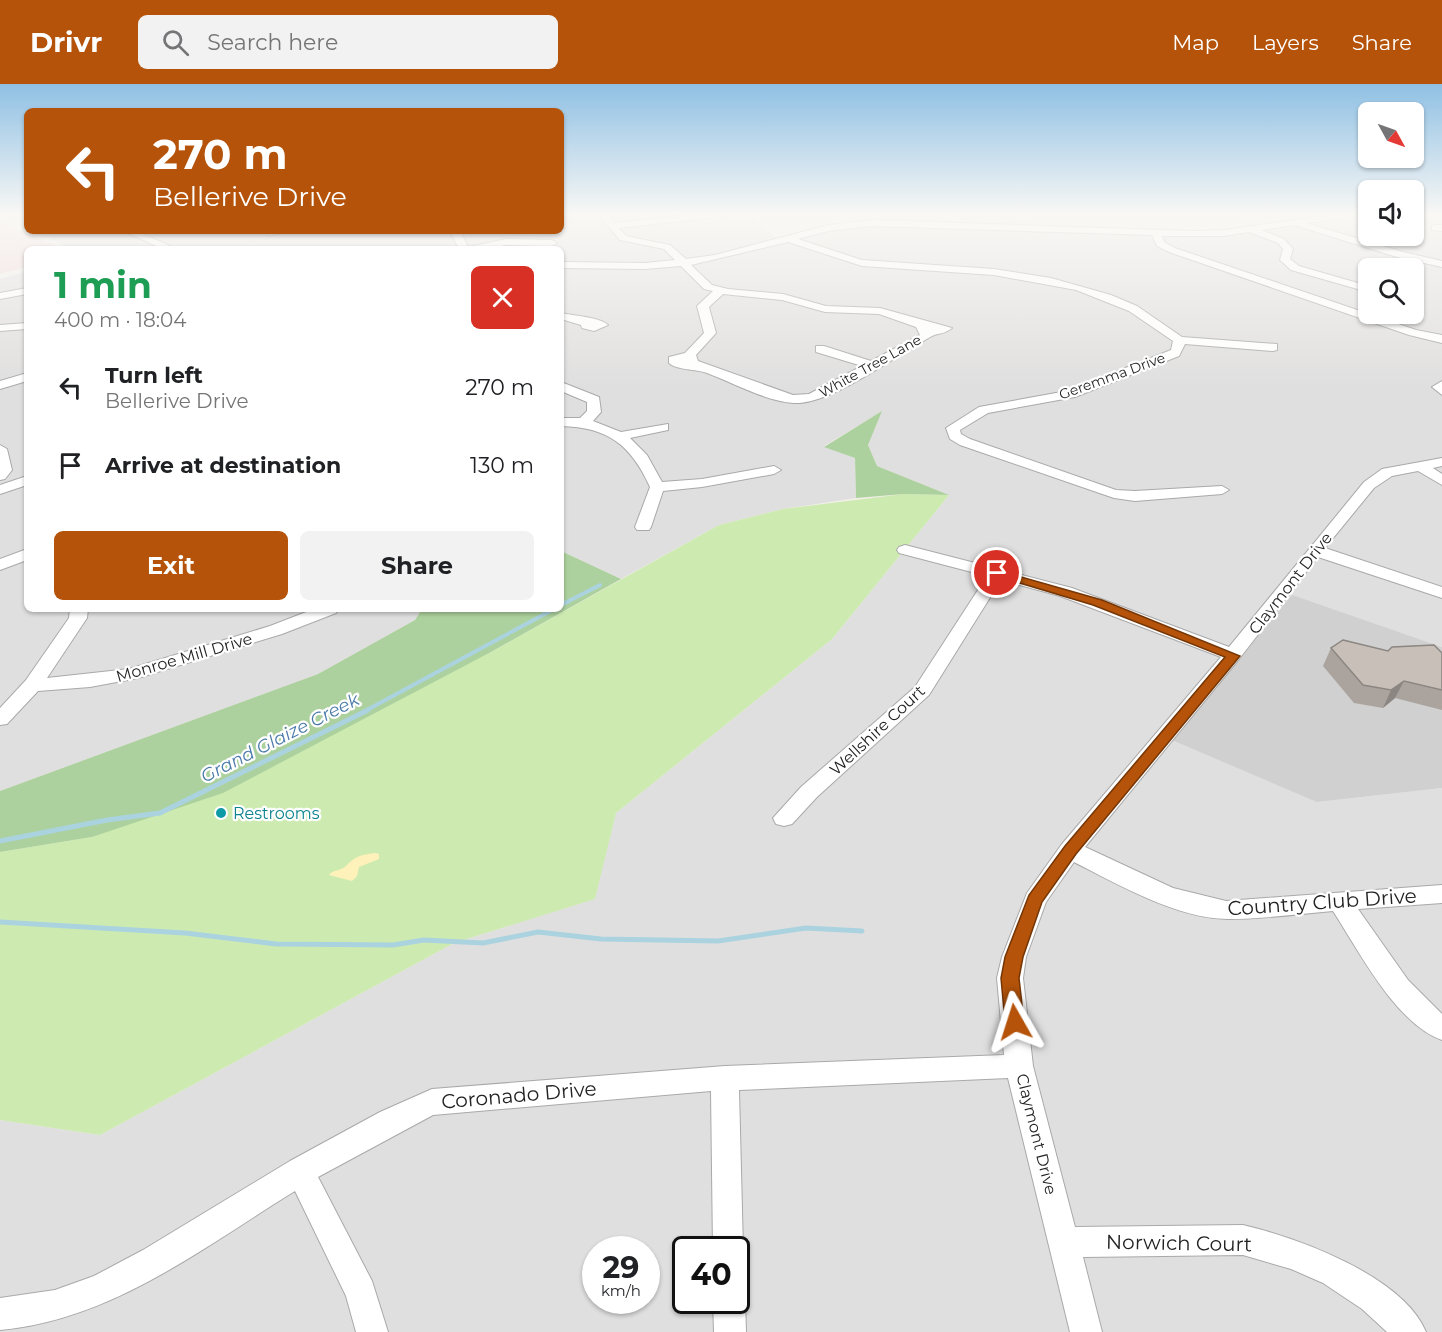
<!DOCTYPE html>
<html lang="en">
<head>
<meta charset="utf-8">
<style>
	:root { --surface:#fff; --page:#f2f2f2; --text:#202124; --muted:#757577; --accent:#b45309 }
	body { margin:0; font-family:Montserrat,sans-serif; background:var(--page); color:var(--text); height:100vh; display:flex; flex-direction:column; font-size:22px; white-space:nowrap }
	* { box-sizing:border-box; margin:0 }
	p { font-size:20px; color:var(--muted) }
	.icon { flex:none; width:33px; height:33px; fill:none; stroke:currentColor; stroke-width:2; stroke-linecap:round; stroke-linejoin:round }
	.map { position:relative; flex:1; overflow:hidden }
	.details { position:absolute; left:24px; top:162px; width:540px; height:366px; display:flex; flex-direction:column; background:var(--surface); border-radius:9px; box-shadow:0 2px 4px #0004 }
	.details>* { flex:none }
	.guide { position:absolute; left:24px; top:24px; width:540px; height:126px; border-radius:9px; box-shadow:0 2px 4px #0004; background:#b45309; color:#fff; overflow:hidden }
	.needle { width:39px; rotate:130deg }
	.buttons { position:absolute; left:1358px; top:18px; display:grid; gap:12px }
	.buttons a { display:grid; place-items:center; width:66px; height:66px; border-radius:9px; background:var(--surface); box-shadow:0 2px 4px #0004; font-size:30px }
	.speed { position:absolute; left:582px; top:1152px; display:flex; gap:12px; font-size:30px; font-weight:700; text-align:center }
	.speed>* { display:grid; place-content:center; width:78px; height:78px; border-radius:50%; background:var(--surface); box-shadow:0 2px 4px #0004; line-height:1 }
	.speed small { font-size:15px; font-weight:400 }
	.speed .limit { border:3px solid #111; border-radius:9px; background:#fff; color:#111 }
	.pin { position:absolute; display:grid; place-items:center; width:51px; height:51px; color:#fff; margin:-26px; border:3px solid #fff; border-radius:50%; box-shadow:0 2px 6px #0007 }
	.me { position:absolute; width:66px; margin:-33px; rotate:354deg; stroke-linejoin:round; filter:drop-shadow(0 0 4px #0008) }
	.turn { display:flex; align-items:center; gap:21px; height:126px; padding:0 30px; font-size:27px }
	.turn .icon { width:78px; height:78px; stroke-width:2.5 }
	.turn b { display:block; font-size:42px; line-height:51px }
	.round { display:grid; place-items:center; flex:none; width:63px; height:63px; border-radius:9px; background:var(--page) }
	.head { display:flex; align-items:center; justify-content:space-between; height:102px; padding:0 30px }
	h1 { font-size:36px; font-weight:700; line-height:45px; color:#1e9e55 }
	.cta { display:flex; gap:12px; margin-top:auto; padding:12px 30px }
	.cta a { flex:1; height:69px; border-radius:9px; background:var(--accent); color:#fff; font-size:24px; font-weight:700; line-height:69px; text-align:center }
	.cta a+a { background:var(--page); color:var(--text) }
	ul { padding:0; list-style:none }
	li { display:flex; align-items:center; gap:18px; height:78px; padding:0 30px }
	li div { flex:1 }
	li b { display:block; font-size:22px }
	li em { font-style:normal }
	header { display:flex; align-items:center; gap:36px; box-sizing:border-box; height:84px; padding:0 30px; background:var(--accent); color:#fff }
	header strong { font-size:28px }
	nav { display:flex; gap:33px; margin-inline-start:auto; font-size:21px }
	.search { width:420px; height:54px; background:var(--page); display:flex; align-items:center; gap:15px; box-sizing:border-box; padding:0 21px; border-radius:9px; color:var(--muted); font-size:22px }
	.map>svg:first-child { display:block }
</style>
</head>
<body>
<header>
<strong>Drivr</strong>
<div class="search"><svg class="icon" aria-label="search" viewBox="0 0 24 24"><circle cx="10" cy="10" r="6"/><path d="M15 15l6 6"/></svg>Search here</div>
<nav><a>Map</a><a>Layers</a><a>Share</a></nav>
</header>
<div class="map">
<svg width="1442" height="1248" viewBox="0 0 1442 1248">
	<rect width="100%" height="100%" fill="#f2efe9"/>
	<path fill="#e0dfdf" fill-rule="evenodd" d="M 561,129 L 746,129 L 779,156 L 734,168 L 662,179 L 561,180 L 561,165 L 543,163 L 72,165 L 33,147 L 561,147 Z
		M 835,129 L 1030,129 L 1037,143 L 849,139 Z
		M 1205,129 L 1347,129 L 1253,143 Z
		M 1368,129 L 1368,152 L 1413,152 L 1413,129 L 1442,129 L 1442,563 L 1292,512 L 1317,718 L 1442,704 L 1442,1248 L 0,1248 L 0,1036 L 100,1051 L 454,859 L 594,815 L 616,729 L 832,555 L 949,411 L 877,382 L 868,361 L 881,328 L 824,362 L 855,374 L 856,414 L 783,425 L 719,441 L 621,495 L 561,467 L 561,183 L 696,179 L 859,141 L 1242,148 ZM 1368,184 L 1413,184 L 1413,230 L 1368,230 ZM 596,1166 L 646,1166 L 646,1216 L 596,1216 ZM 686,1166 L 736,1166 L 736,1216 L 686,1216 Z
		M 27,187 L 27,239 L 0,241 L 0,195 Z
		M 27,243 L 27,525 L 422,525 L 415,536 L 318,590 L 0,707 L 0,245 Z"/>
	<path fill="#f2dad9" d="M 0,137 L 62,165 L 27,165 L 27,183 L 0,190 Z"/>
	<path fill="#d0d0d0" d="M 1292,511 L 1442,563 L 1442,704 L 1317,718 L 1172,656 Z"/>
	<path fill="#cdebb0" d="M 904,410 L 949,411 L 832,555 L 616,729 L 595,815 L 454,859 L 100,1051 L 0,1036 L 0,768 L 92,753 L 491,568 L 719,441 L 783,425 Z"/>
	<path fill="#add19e" d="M 882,327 L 868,361 L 877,382 L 949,411 L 904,410 L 856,414 L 855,374 L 824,363 Z
		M 561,467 L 621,495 L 491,568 L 223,709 L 92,753 L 0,768 L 0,707 L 318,590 L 415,536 L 422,525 L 561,525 Z"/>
	<path fill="#fff1ba" d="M 375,769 L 379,770 L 379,775 L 359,783 L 357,792 L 352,797 L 329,791 C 334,785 341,787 346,782 C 355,772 361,771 375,769 Z"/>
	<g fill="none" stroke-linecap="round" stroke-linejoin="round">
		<path stroke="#aad3df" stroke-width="4" d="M 561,521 L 600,501
			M 365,627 L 554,525"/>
		<path stroke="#aad3df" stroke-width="5" d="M 0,757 L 107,736 L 160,729 L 368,626
			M 0,838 L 185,849 L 276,860 L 393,861 L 424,856 L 483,859 L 538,848 L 601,855 L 718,857 L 806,844 L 862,847"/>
		<g stroke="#a9a9a9" stroke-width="2">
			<path id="minor" d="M 597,129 L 606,129 L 615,139 L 705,129 L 729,129 L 725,132 L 619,144 L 626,152 L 670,161 L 686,175 L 715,171 L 828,141 L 872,136 L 1194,147 L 1224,146 L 1343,129 L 1362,129 L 1358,132 L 1306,139 L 1403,168 L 1442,177 L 1442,183 L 1397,173 L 1294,141 L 1261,146 L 1284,155 L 1293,165 L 1290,175 L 1299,182 L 1368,202 L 1368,208 L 1291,186 L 1280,176 L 1283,165 L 1278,159 L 1249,148 L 1224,152 L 1162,152 L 1164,158 L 1175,164 L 1416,246 L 1442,251 L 1442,259 L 1409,251 L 1169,168 L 1157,162 L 1152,151 L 872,142 L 828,147 L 798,155 L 862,176 L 994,185 L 1051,194 L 1111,211 L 1137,222 L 1182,253 L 1277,260 L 1277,266 L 1273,267 L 1185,260 L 1179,272 L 1075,313 L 988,329 L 960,346 L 961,350 L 970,355 L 1116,406 L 1135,407 L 1222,402 L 1229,406 L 1222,410 L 1135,417 L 1114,414 L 960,361 L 950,355 L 946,344 L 979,323 L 1067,307 L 1171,266 L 1173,257 L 1129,227 L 1076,206 L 994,191 L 862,182 L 788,158 L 691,181 L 712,201 L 728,205 L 783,210 L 826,222 L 880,224 L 952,244 C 945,250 938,249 932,252 C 898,270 831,321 794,319 C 765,317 734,299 707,289 C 696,285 676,286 669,279 L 669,273 L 685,269 L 704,249 L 697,222 L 713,207 L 704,205 L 681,182 L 645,185 L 561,184 L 561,178 L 645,179 L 675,176 L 664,165 L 620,156 ZM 723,210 L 782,216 L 825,228 L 879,230 L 916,243 L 920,251 L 871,277 L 824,262 L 816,262 L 816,268 L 862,282 L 809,310 L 793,311 L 698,277 L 696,271 L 716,249 L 709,223 Z
				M 1435,141 L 1442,141 L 1442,147 L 1432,146 L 1432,142 Z
				M 123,147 L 136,147 L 177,165 L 163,165 Z
				M 273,147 L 288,147 L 270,152 L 268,150 Z
				M 450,147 L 460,147 L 468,163 L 506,155 L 552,156 L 557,159 L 552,162 L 506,161 L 486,165 L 459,165 Z
				M 27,204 L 27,210 L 0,215 L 0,209 Z
				M 561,229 C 574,232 600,233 608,241 L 594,247 L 582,244 L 581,241 L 561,235 Z
				M 27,239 L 27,245 L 0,247 L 0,241 Z
				M 27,289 L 27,297 L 0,305 L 0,297 Z
				M 1442,297 L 1442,311 L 1432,303 Z
				M 561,298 L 599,313 L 601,328 L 593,337 L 621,348 L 668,340 L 668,346 L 630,354 L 647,371 L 662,398 L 702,395 L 774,382 L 781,386 L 774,390 L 702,403 L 663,407 L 651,443 L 649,446 L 637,446 L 635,443 L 650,403 C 631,361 608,343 561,342 L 561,334 L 580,334 L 587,327 L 587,318 L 561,307 Z
				M 0,361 L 7,365 L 12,386 L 5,395 L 0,396 Z
				M 1442,374 L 1442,382 L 1433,384 L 1442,390 L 1442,401 L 1418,387 L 1392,392 L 1374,404 L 1325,464 L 1442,503 L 1442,514 L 1318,473 L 1239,575 L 1085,763 L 1173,804 L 1226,817 L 1442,801 L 1442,819 L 1358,825 L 1408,896 L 1442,930 L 1442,956 C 1396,940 1359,867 1333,827 C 1298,830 1263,835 1228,835 C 1178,835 1117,800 1074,778 L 1046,818 L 1026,873 L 1023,894 L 1033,982 L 1075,1143 L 1243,1141 C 1298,1154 1403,1192 1426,1248 L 1387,1248 L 1362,1225 L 1323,1199 L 1291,1185 L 1243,1171 L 1083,1173 L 1102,1248 L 1070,1248 L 1008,994 L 739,1006 L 743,1166 L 736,1178 L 736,1166 L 713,1166 L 711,1007 L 433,1031 L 318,1093 L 372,1197 L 388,1248 L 356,1248 L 346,1212 L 295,1107 C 202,1164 112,1236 0,1246 L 0,1214 L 55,1206 L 94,1192 L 143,1166 L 290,1077 L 380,1028 L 432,1005 L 725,982 L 1004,971 L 997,894 L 1002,873 L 1027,809 L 1062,760 L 1221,573 L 1060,512 L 1001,496 L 929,611 L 817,713 L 792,740 L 784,742 L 776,740 L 773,734 L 801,703 L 915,603 L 987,492 L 899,469 L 897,466 L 899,463 L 905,461 L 1072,504 L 1229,563 L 1364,398 L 1382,385 Z
				M 27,392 L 27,401 L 0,410 L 0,401 Z
				M 27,465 L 27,476 L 0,486 L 0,475 Z
				M 70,525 L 88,525 L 87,534 L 47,594 L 129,585 L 270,542 L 314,525 L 339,525 L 336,529 L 282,550 L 138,594 L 90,603 L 38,607 L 7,640 L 0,641 L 0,624 L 26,596 L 69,534 Z
				M 736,1203 L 740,1205 L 745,1216 L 746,1248 L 714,1248 L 713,1216 L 736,1216 Z"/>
		</g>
		<use href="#minor" fill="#fff" fill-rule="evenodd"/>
	</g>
	<path fill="#aba49e" d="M 1331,564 L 1442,569 L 1442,626 L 1395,614 L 1383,624 L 1354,619 L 1323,582 Z"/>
	<path fill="#8b8681" d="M 1404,597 L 1395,614 L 1383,624 L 1391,606 Z"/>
	<path fill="#c7bfb8" stroke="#8b8681" stroke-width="1.5" d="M 1343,556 L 1388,567 L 1392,563 L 1434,561 L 1442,569 L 1442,606 L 1404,597 L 1391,606 L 1363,601 L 1331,564 Z"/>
	<linearGradient id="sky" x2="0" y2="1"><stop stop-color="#8fc0e4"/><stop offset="0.43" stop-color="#f9f8f5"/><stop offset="1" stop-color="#f9f8f5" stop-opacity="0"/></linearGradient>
	<rect width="1442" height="303" fill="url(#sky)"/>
	<path fill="#b45309" stroke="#753606" stroke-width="1.5" d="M 997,486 L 1102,516 L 1240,572 L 1076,770 L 1042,818 L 1023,873 L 1019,894 L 1024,938 L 1021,944 L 1015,946 L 1008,944 L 1005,938 L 1001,894 L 1005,873 L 1029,811 L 1065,762 L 1225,573 L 1093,521 L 993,491 L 993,487 Z"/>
	<circle fill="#0f9aa8" stroke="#fff" stroke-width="2" cx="221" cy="729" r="6"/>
	<g text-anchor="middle" stroke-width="4.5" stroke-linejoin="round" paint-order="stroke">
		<g font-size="14" fill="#222" stroke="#fff">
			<text transform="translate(870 282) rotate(-29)" y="5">White Tree Lane</text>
			<text transform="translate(1112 292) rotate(-20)" y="5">Geremma Drive</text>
		</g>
		<g font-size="16" fill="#222" stroke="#fff">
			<text transform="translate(1290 499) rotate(-52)" y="6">Claymont Drive</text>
			<text transform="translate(184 573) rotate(-16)" y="6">Monroe Mill Drive</text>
			<text transform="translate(877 646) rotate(-43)" y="6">Wellshire Court</text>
			<text transform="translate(1037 1050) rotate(76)" y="6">Claymont Drive</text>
		</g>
		<g font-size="16" fill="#0d838f" stroke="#fff" text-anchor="start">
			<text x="233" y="735">Restrooms</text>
		</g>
		<g font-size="18" font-style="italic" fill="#4a7aab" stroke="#fff">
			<text transform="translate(280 654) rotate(-27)" y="6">Grand Glaize Creek</text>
		</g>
		<g font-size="20" fill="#222" stroke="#fff">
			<text transform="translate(1322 818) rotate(-4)" y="7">Country Club Drive</text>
			<text transform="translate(519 1011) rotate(-5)" y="7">Coronado Drive</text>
			<text transform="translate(1179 1159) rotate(1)" y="7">Norwich Court</text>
		</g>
	</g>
</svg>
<div class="buttons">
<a><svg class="needle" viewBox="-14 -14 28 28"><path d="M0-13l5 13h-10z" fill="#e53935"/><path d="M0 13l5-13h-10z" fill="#757577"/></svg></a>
<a><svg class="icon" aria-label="sound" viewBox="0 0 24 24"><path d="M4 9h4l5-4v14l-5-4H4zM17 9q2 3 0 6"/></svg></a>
<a><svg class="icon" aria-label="search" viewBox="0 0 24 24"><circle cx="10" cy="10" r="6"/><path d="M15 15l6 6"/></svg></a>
</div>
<div class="speed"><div>29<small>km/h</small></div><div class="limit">40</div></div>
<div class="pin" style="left:997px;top:489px;background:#d93025"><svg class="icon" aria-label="arrive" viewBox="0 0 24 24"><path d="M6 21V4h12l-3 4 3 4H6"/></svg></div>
<svg class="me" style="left:1015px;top:938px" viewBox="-20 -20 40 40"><path d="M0-17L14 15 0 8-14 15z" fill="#b45309" stroke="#fff" stroke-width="4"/></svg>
<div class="guide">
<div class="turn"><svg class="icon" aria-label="left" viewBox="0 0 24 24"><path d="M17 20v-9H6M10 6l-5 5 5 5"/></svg><div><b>270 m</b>Bellerive Drive</div></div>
</div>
<section class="details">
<div class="head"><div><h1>1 min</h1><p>400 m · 18:04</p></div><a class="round" style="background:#d93025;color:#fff"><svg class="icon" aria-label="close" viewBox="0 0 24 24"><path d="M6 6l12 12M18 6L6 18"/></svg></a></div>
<ul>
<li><svg class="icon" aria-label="left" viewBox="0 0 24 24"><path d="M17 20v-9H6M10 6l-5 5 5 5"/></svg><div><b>Turn left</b><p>Bellerive Drive</p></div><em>270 m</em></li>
<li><svg class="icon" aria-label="arrive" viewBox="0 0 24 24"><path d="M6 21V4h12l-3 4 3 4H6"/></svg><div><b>Arrive at destination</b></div><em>130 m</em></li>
</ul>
<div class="cta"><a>Exit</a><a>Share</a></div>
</section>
</div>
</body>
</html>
